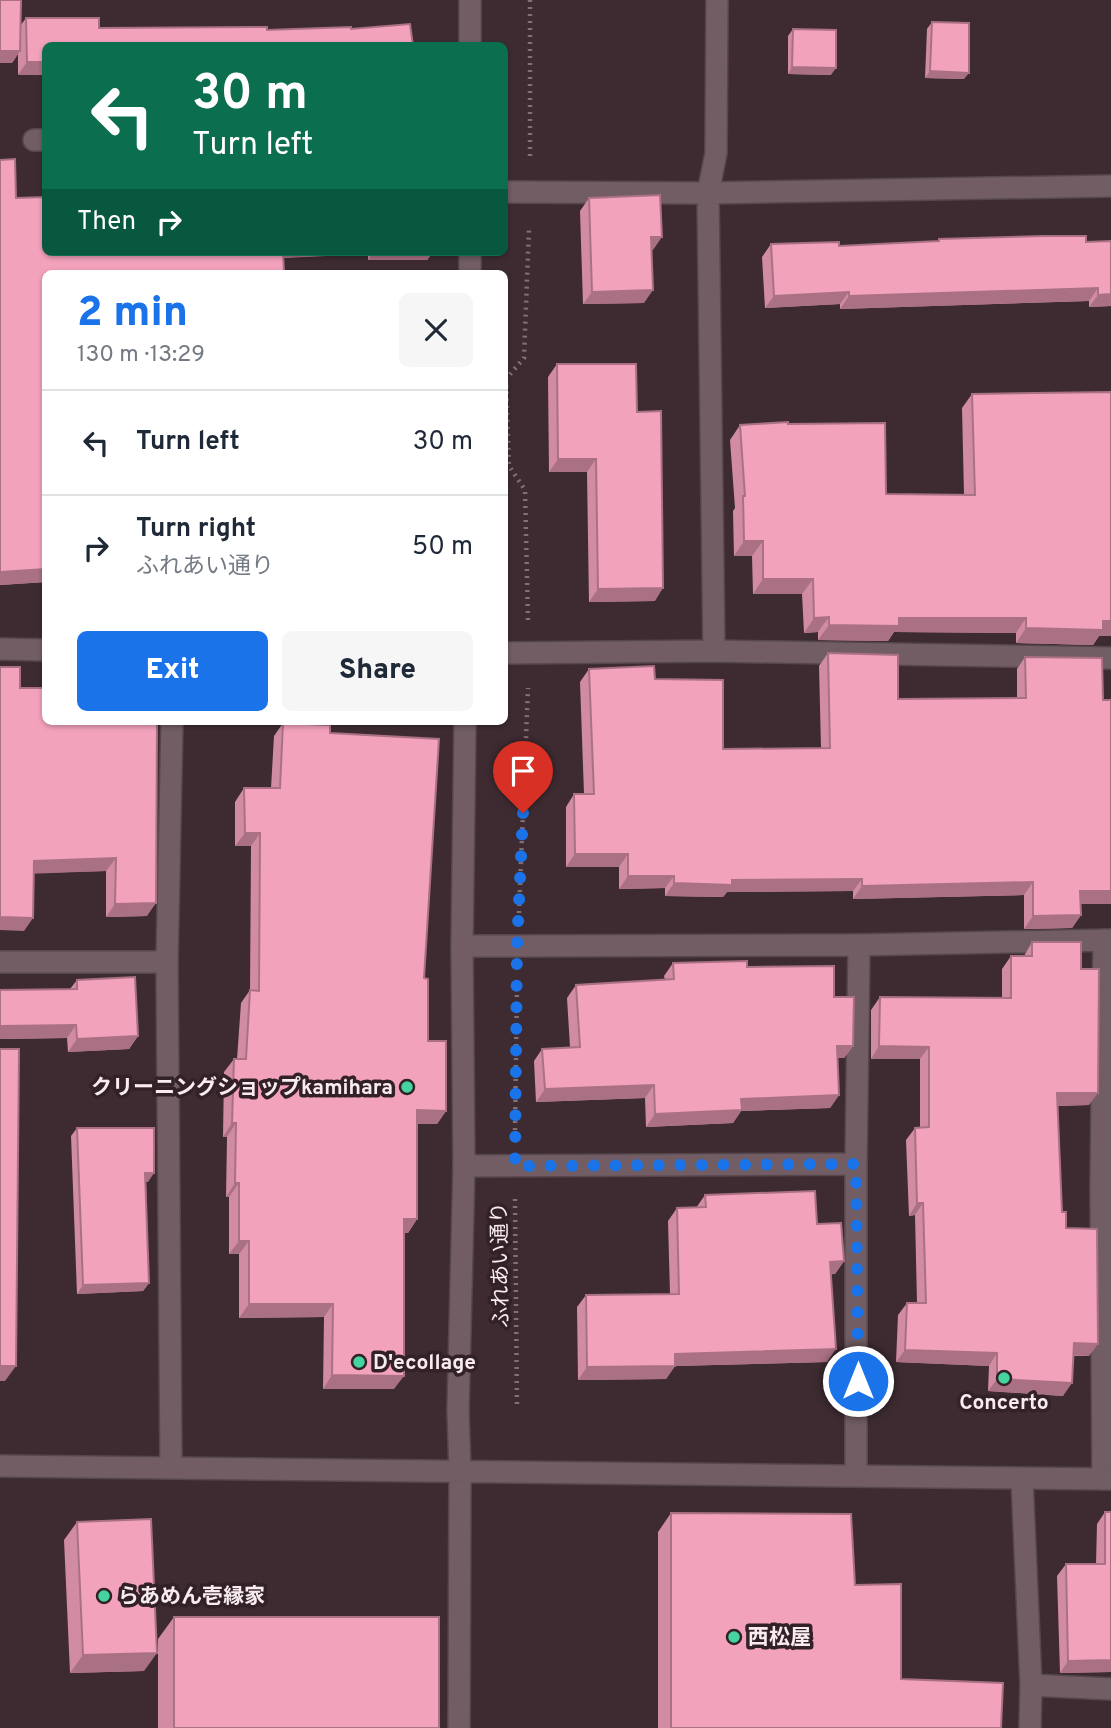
<!DOCTYPE html>
<html lang="en">
<head>
<meta charset="utf-8">
<style>
	:root { --surface:#fff; --page:#f6f6f7; --text:#1f2937; --muted:#747a83; --line:#e0e1e3; --accent:#1a73e8 }
	body { margin:0; font-family:Overpass,"Noto Sans JP",sans-serif; background:var(--page); color:var(--text); height:100vh; display:flex; flex-direction:column; font-size:26px; white-space:nowrap }
	* { box-sizing:border-box; margin:0 }
	p { font-size:23px; color:var(--muted) }
	.icon { flex:none; width:38px; height:38px; fill:none; stroke:currentColor; stroke-width:2; stroke-linecap:round; stroke-linejoin:round }
	.map { position:relative; flex:1; overflow:hidden }
	.side { position:absolute; left:42px; top:270px; width:466px; height:455px; display:flex; flex-direction:column; background:var(--surface); border-radius:10px; box-shadow:0 2px 5px #0004 }
	.side>* { flex:none }
	.top-card { position:absolute; left:42px; top:42px; width:466px; height:214px; border-radius:10px; box-shadow:0 2px 5px #0004; background:#0b6e4f; color:#fff; overflow:hidden }
	.pin { position:absolute; display:grid; place-items:center; width:60px; height:60px; color:#fff; margin:-72px -30px; border-radius:50% 50% 50% 0; rotate:-45deg; box-shadow:0 0 7px #0007 }
	.pin .icon { rotate:45deg }
	.me { position:absolute; width:77px; margin:-38px; rotate:0deg; stroke-linejoin:round; filter:drop-shadow(0 0 5px #0008) }
	.turn { display:flex; align-items:center; gap:24px; height:147px; padding:0 35px; font-size:32px }
	.turn .icon { width:91px; height:91px; stroke-width:2.5 }
	.turn b { display:block; font-size:49px; line-height:60px }
	.then { display:flex; align-items:center; height:66px; padding:0 35px; background:#0003; gap:14px; font-size:26px }
	.round { display:grid; place-items:center; flex:none; width:74px; height:74px; border-radius:10px; background:var(--page) }
	.headline { display:flex; align-items:center; justify-content:space-between; height:119px; padding:0 35px }
	h1 { font-size:42px; font-weight:800; line-height:52px; color:var(--accent) }
	.cta { display:flex; gap:14px; margin-top:auto; padding:14px 35px }
	.cta a { flex:1; height:80px; border-radius:10px; background:var(--accent); color:#fff; font-size:28px; font-weight:800; line-height:80px; text-align:center }
	.cta a+a { background:var(--page); color:var(--text) }
	ul { padding:0; list-style:none }
	li { display:flex; align-items:center; gap:21px; height:105px; padding:0 35px; border-top:2px solid var(--line) }
	li div { flex:1 }
	li b { display:block; font-size:26px }
	li em { font-style:normal }
	.map>svg:first-child { display:block }
</style>
</head>
<body>
<div class="map">
<svg width="1111" height="1728" viewBox="0 0 1111 1728">
	<rect width="100%" height="100%" fill="#3d2b31"/>
	<g fill="none" stroke-linecap="round" stroke-linejoin="round">
		<g stroke="#56474d" stroke-width="24">
			<path id="minor" d="M 717,0 L 716,153 L 708,193 L 1111,186
				M 34,140 L 46,140
				M 504,192 L 708,193 L 714,651
				M 0,649 L 46,650
				M 504,653 L 714,651 L 1111,658
				M 462,946 L 859,945 L 1111,940
				M 0,962 L 167,962
				M 464,1166 L 856,1164
				M 171,1466 L 167,962 L 172,721
				M 856,1474 L 856,1164 L 859,945
				M 1022,1479 L 1031,1685 L 1030,1728
				M 1103,1479 L 1101,1189 L 1104,940
				M 1031,1685 L 1111,1689"/>
		</g>
		<g stroke="#56474d" stroke-width="24">
			<path id="tertiary" d="M 470,0 L 470,46
				M 470,273 L 470,252
				M 0,1466 L 1111,1479
				M 459,1728 L 460,1471 L 458,1410 L 464,1166 L 462,946 L 465,721"/>
		</g>
		<path stroke="#817177" stroke-width="4.5" stroke-dasharray="2 5" stroke-linecap="butt" d="M 530,0 L 530,160
			M 528,620 L 525,490 L 509,466 L 506,379 L 524,358 L 529,228
			M 519,913 L 528,688
			M 515,1130 L 517,982
			M 515,1199 L 517,1408"/>
		<use href="#minor" stroke="#715d63" stroke-width="21"/>
		<use href="#tertiary" stroke="#715d63" stroke-width="21"/>
	</g>
	<path fill="#d18ba2" d="M 26,18 L 99,28 L 267,30 L 351,29 L 413,46 L 46,46 L 18,75 L 18,54 L 12,63 L 20,26 Z
		M 932,22 L 964,79 L 925,78 L 927,29 Z
		M 793,29 L 831,75 L 788,74 L 788,36 Z
		M 16,198 L 46,252 L 433,252 L 427,260 L 368,260 L 368,254 L 283,258 L 46,273 L 46,582 L 0,585 Z
		M 589,198 L 653,250 L 652,250 L 644,303 L 583,304 L 580,211 Z
		M 939,239 L 1086,242 L 1111,241 L 1111,306 L 1089,307 L 1089,301 L 840,309 L 840,304 L 765,308 L 762,257 L 771,244 L 839,246 L 938,241 Z
		M 557,364 L 637,412 L 655,601 L 589,602 L 587,472 L 549,472 L 548,377 Z
		M 972,394 L 1099,636 L 1093,645 L 1016,643 L 1016,633 L 894,632 L 888,641 L 818,640 L 818,632 L 804,633 L 802,594 L 753,594 L 752,556 L 734,556 L 733,511 L 735,508 L 730,440 L 740,425 L 788,424 L 886,494 L 964,495 L 962,408 Z
		M 828,653 L 898,699 L 1017,698 L 1017,669 L 1025,657 L 1103,700 L 1111,700 L 1111,904 L 1080,904 L 1081,915 L 1072,928 L 1024,929 L 1024,895 L 853,899 L 853,891 L 727,892 L 723,897 L 665,896 L 665,888 L 619,889 L 619,867 L 566,867 L 566,807 L 574,794 L 584,794 L 580,682 L 589,669 L 655,679 L 723,749 L 821,748 L 819,666 Z
		M 20,688 L 46,688 L 147,916 L 106,917 L 106,871 L 34,873 L 24,931 Z
		M 283,723 L 330,733 L 424,978 L 428,1041 L 446,1111 L 437,1124 L 417,1124 L 417,1219 L 408,1233 L 404,1233 L 394,1389 L 323,1389 L 324,1317 L 239,1318 L 239,1254 L 229,1254 L 229,1197 L 226,1197 L 227,1137 L 223,1137 L 224,1072 L 234,1059 L 237,1059 L 241,1003 L 250,990 L 251,846 L 235,846 L 235,802 L 244,788 L 271,788 L 274,736 Z
		M 1032,942 L 1081,969 L 1089,1105 L 1058,1106 L 1062,1212 L 1066,1228 L 1089,1356 L 1073,1356 L 1063,1396 L 988,1391 L 989,1366 L 896,1362 L 898,1315 L 907,1303 L 917,1303 L 915,1215 L 909,1216 L 906,1140 L 915,1128 L 920,1128 L 920,1059 L 871,1059 L 871,1010 L 880,997 L 1002,998 L 1002,969 L 1011,956 L 1024,956 Z
		M 673,963 L 747,967 L 834,997 L 853,1046 L 844,1058 L 837,1058 L 839,1095 L 830,1108 L 741,1111 L 733,1123 L 646,1127 L 645,1098 L 536,1102 L 534,1061 L 542,1049 L 570,1047 L 567,998 L 576,985 L 665,980 L 664,976 Z
		M 77,980 L 138,1036 L 129,1049 L 68,1052 L 67,1038 L 0,1039 L 0,990 L 70,989 Z
		M 77,1128 L 148,1182 L 146,1182 L 149,1283 L 143,1291 L 77,1294 L 71,1136 Z
		M 705,1195 L 817,1224 L 844,1261 L 835,1274 L 831,1274 L 827,1362 L 675,1366 L 666,1379 L 578,1380 L 577,1307 L 586,1295 L 670,1294 L 668,1221 L 677,1208 L 696,1208 Z
		M 1105,1512 L 1111,1512 L 1111,1672 L 1060,1673 L 1057,1576 L 1066,1564 L 1096,1564 L 1097,1524 Z
		M 671,1513 L 855,1585 L 901,1679 L 1001,1728 L 658,1728 L 658,1532 Z
		M 77,1522 L 144,1671 L 70,1673 L 64,1540 Z
		M 174,1617 L 439,1728 L 158,1728 L 158,1639 Z"/>
	<path fill="#aa7184" d="M 0,51 L 20,51 L 12,63 L 0,63 Z
		M 27,62 L 46,62 L 46,75 L 18,75 Z
		M 792,67 L 836,68 L 831,75 L 788,74 Z
		M 930,71 L 969,73 L 964,79 L 925,78 Z
		M 651,237 L 662,237 L 653,250 L 642,250 Z
		M 278,252 L 370,252 L 368,254 L 273,258 Z
		M 374,252 L 433,252 L 427,260 L 368,260 Z
		M 1098,288 L 1089,301 L 840,309 L 849,296 Z
		M 653,290 L 644,303 L 583,304 L 592,292 Z
		M 849,292 L 840,304 L 765,308 L 774,296 Z
		M 1111,294 L 1111,306 L 1089,307 L 1098,295 Z
		M 558,459 L 596,459 L 587,472 L 549,472 Z
		M 744,541 L 763,541 L 752,556 L 734,556 Z
		M 46,569 L 46,582 L 0,585 L 0,572 Z
		M 763,579 L 813,579 L 802,594 L 753,594 Z
		M 663,588 L 655,601 L 589,602 L 598,589 Z
		M 829,617 L 818,632 L 804,633 L 814,618 Z
		M 899,618 L 1026,618 L 1016,633 L 894,632 L 888,641 L 818,640 L 829,625 Z
		M 1103,621 L 1111,621 L 1111,636 L 1099,636 L 1093,645 L 1016,643 L 1026,628 Z
		M 245,833 L 260,833 L 251,846 L 235,846 Z
		M 575,854 L 628,854 L 619,867 L 566,867 Z
		M 116,858 L 106,871 L 25,874 L 34,861 Z
		M 628,876 L 674,876 L 665,888 L 619,889 Z
		M 862,879 L 853,891 L 727,892 L 723,897 L 665,896 L 674,883 L 732,880 Z
		M 1033,882 L 1024,895 L 853,899 L 862,886 Z
		M 1080,891 L 1111,891 L 1111,904 L 1071,904 Z
		M 156,903 L 147,916 L 106,917 L 115,904 Z
		M 1081,915 L 1072,928 L 1024,929 L 1033,916 Z
		M 0,917 L 33,918 L 24,931 L 0,930 Z
		M 76,1025 L 67,1038 L 0,1039 L 0,1026 Z
		M 138,1036 L 129,1049 L 68,1052 L 77,1039 Z
		M 837,1046 L 853,1046 L 844,1058 L 828,1058 Z
		M 879,1046 L 929,1047 L 920,1059 L 871,1059 Z
		M 654,1085 L 645,1098 L 536,1102 L 545,1089 Z
		M 1057,1093 L 1098,1093 L 1089,1105 L 1049,1106 Z
		M 839,1095 L 830,1108 L 741,1111 L 733,1123 L 646,1127 L 655,1114 L 741,1099 Z
		M 417,1110 L 446,1111 L 437,1124 L 408,1124 Z
		M 232,1123 L 236,1123 L 227,1137 L 223,1137 Z
		M 145,1173 L 154,1173 L 148,1182 L 139,1182 Z
		M 235,1183 L 239,1183 L 229,1197 L 226,1197 Z
		M 917,1203 L 923,1203 L 915,1215 L 909,1216 Z
		M 404,1219 L 417,1219 L 408,1233 L 395,1232 Z
		M 239,1241 L 249,1241 L 239,1254 L 229,1254 Z
		M 844,1261 L 835,1274 L 821,1275 L 830,1262 Z
		M 149,1283 L 143,1291 L 77,1294 L 83,1285 Z
		M 249,1304 L 333,1304 L 324,1317 L 239,1318 Z
		M 1074,1343 L 1098,1344 L 1089,1356 L 1065,1355 Z
		M 836,1349 L 827,1362 L 675,1366 L 666,1379 L 578,1380 L 587,1367 L 675,1354 Z
		M 905,1350 L 997,1353 L 989,1366 L 896,1362 Z
		M 0,1366 L 16,1366 L 5,1381 L 0,1381 Z
		M 332,1375 L 404,1376 L 394,1389 L 323,1389 Z
		M 997,1379 L 1072,1383 L 1063,1396 L 988,1391 Z
		M 157,1653 L 144,1671 L 70,1673 L 83,1655 Z
		M 1111,1660 L 1111,1672 L 1060,1673 L 1068,1661 Z"/>
	<path fill="#f3a2bc" stroke="#aa7184" stroke-width="2" d="M 0,0 L 21,0 L 20,51 L 0,51 Z
		M 26,18 L 99,18 L 99,28 L 267,27 L 267,30 L 351,27 L 351,29 L 410,24 L 413,46 L 46,46 L 46,62 L 27,62 Z
		M 932,22 L 969,23 L 969,73 L 930,71 Z
		M 793,29 L 836,30 L 836,68 L 792,67 Z
		M 15,159 L 16,198 L 46,197 L 46,252 L 283,252 L 284,273 L 46,273 L 46,569 L 0,572 L 0,160 Z
		M 660,195 L 662,237 L 651,237 L 653,290 L 592,292 L 589,198 Z
		M 1043,236 L 1086,236 L 1086,242 L 1111,241 L 1111,294 L 1098,295 L 1098,288 L 849,296 L 849,292 L 774,296 L 771,244 L 839,242 L 839,246 L 939,241 L 939,239 Z
		M 557,364 L 636,364 L 637,412 L 661,411 L 663,588 L 598,589 L 596,459 L 558,459 Z
		M 1111,392 L 1111,621 L 1103,621 L 1103,630 L 1026,628 L 1026,618 L 899,618 L 899,626 L 829,625 L 829,617 L 814,618 L 813,579 L 763,579 L 763,541 L 744,541 L 743,496 L 745,496 L 740,425 L 788,422 L 788,424 L 885,423 L 886,494 L 975,495 L 972,394 Z
		M 828,653 L 898,655 L 898,699 L 1026,698 L 1025,657 L 1102,658 L 1103,700 L 1111,700 L 1111,891 L 1080,891 L 1081,915 L 1033,916 L 1033,882 L 862,886 L 862,879 L 732,880 L 732,885 L 674,883 L 674,876 L 628,876 L 628,854 L 575,854 L 574,794 L 594,794 L 589,669 L 654,666 L 655,679 L 723,680 L 723,749 L 830,748 Z
		M 0,667 L 20,667 L 20,688 L 46,688 L 46,721 L 157,721 L 156,903 L 115,904 L 116,858 L 34,861 L 33,918 L 0,917 Z
		M 283,723 L 330,725 L 330,733 L 439,739 L 424,978 L 428,979 L 428,1041 L 446,1041 L 446,1111 L 417,1110 L 417,1219 L 404,1219 L 404,1376 L 332,1375 L 333,1304 L 249,1304 L 249,1241 L 239,1241 L 239,1183 L 235,1183 L 236,1123 L 232,1123 L 234,1059 L 246,1059 L 250,990 L 259,991 L 260,833 L 245,833 L 244,788 L 280,788 Z
		M 1032,942 L 1081,942 L 1081,969 L 1099,969 L 1098,1093 L 1057,1093 L 1062,1212 L 1066,1212 L 1066,1228 L 1097,1229 L 1098,1344 L 1074,1343 L 1072,1383 L 997,1379 L 997,1353 L 905,1350 L 907,1303 L 926,1303 L 923,1203 L 917,1203 L 915,1128 L 929,1127 L 929,1047 L 879,1046 L 880,997 L 1011,998 L 1011,956 L 1032,956 Z
		M 747,961 L 747,967 L 834,966 L 834,997 L 854,997 L 853,1046 L 837,1046 L 839,1095 L 741,1099 L 742,1110 L 655,1114 L 654,1085 L 545,1089 L 542,1049 L 580,1047 L 576,985 L 674,979 L 673,963 Z
		M 135,977 L 138,1036 L 77,1039 L 76,1025 L 0,1026 L 0,990 L 77,989 L 77,980 Z
		M 0,1049 L 19,1049 L 16,1366 L 0,1366 Z
		M 77,1128 L 154,1128 L 154,1173 L 145,1173 L 149,1283 L 83,1285 Z
		M 815,1191 L 817,1224 L 841,1223 L 844,1261 L 830,1262 L 836,1349 L 675,1354 L 675,1366 L 587,1367 L 586,1295 L 679,1294 L 677,1208 L 706,1207 L 705,1195 Z
		M 1105,1512 L 1111,1512 L 1111,1660 L 1068,1661 L 1066,1564 L 1105,1564 Z
		M 671,1513 L 851,1514 L 855,1585 L 901,1584 L 901,1679 L 1003,1683 L 1001,1728 L 671,1728 Z
		M 151,1519 L 157,1653 L 83,1655 L 77,1522 Z
		M 174,1617 L 439,1617 L 439,1728 L 174,1728 Z"/>
	<g fill="none" stroke-linecap="round" stroke-linejoin="round">
		<path stroke="#1a73e8" stroke-width="12" stroke-dasharray="0 21.6" d="M 523,813 L 517,946 L 515,1166 L 856,1164 L 858,1381"/>
	</g>
	<g fill="#45d49f" stroke="#322127" stroke-width="2.5">
		<circle cx="407" cy="1087" r="7"/>
		<circle cx="359" cy="1362" r="7"/>
		<circle cx="1004" cy="1378" r="7"/>
		<circle cx="104" cy="1596" r="7"/>
		<circle cx="734" cy="1637" r="7"/>
	</g>
	<g text-anchor="middle" stroke-width="7" stroke-linejoin="round" paint-order="stroke">
		<g font-size="21" font-weight="bold" fill="#f8ecf0" stroke="#322127" text-anchor="start">
			<text x="393" y="1094" text-anchor="end">クリーニングショップkamihara</text>
			<text x="373" y="1369">D'ecollage</text>
			<text x="1004" y="1409" text-anchor="middle">Concerto</text>
			<text x="118" y="1603">らあめん壱縁家</text>
			<text x="748" y="1644">西松屋</text>
		</g>
		<g font-size="21" fill="#f8ecf0" stroke="#322127">
			<text transform="translate(500 1265) rotate(-91)" y="7">ふれあい通り</text>
		</g>
	</g>
</svg>
<div class="pin" style="left:523px;top:813px;background:#d93025"><svg class="icon" aria-label="arrive" viewBox="0 0 24 24"><path d="M6 21V4h12l-3 4 3 4H6"/></svg></div>
<svg class="me" style="left:858px;top:1381px" viewBox="-20 -20 40 40"><circle r="17" fill="#1a73e8" stroke="#fff" stroke-width="3"/><path d="M0-11L8 9 0 5-8 9z" fill="#fff"/></svg>
<div class="top-card">
<div class="turn"><svg class="icon" aria-label="left" viewBox="0 0 24 24"><path d="M17 20v-9H6M10 6l-5 5 5 5"/></svg><div><b>30 m</b>Turn left</div></div>
<div class="then">Then<svg class="icon" aria-label="right" viewBox="0 0 24 24"><path d="M7 20v-9h11M14 6l5 5-5 5"/></svg></div>
</div>
<section class="side">
<div class="headline"><div><h1>2 min</h1><p>130 m · 13:29</p></div><a class="round"><svg class="icon" aria-label="close" viewBox="0 0 24 24"><path d="M6 6l12 12M18 6L6 18"/></svg></a></div>
<ul>
<li><svg class="icon" aria-label="left" viewBox="0 0 24 24"><path d="M17 20v-9H6M10 6l-5 5 5 5"/></svg><div><b>Turn left</b></div><em>30 m</em></li>
<li><svg class="icon" aria-label="right" viewBox="0 0 24 24"><path d="M7 20v-9h11M14 6l5 5-5 5"/></svg><div><b>Turn right</b><p>ふれあい通り</p></div><em>50 m</em></li>
</ul>
<div class="cta"><a>Exit</a><a>Share</a></div>
</section>
</div>
</body>
</html>
